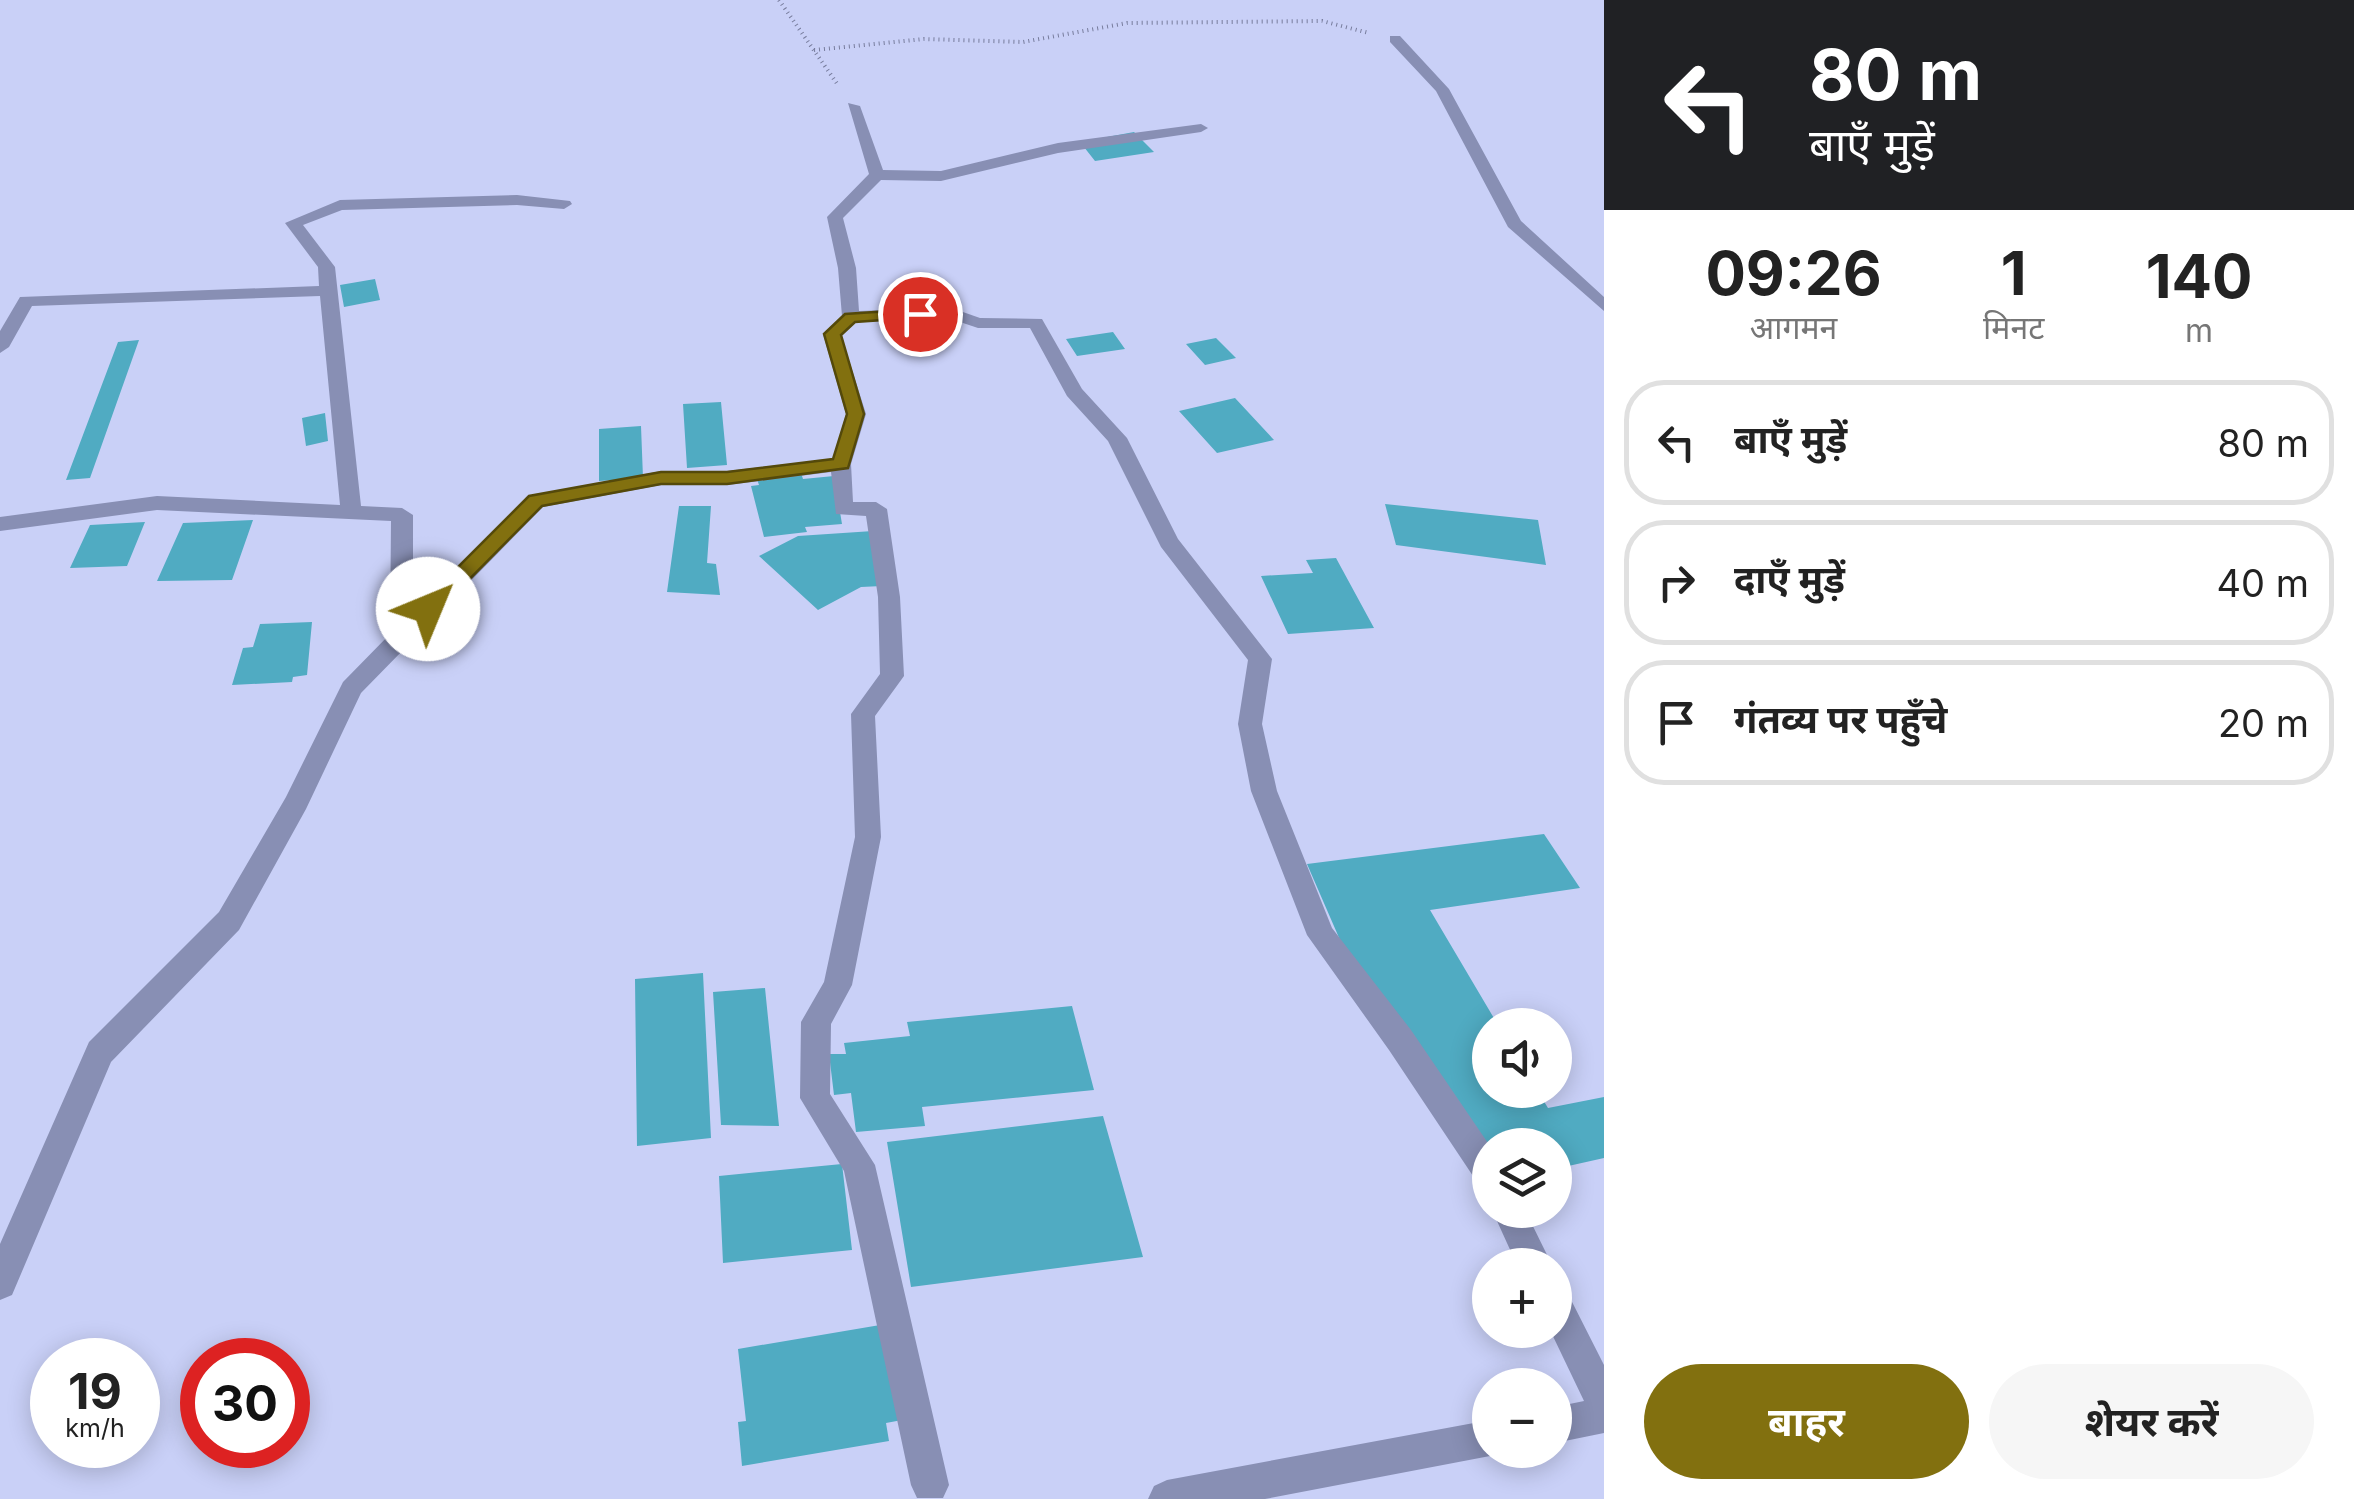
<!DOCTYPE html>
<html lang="hi">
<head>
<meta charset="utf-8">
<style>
	:root { --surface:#fff; --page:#f6f6f6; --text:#222; --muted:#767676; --line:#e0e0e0; --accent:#82700f }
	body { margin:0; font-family:Inter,"Noto Sans Devanagari",sans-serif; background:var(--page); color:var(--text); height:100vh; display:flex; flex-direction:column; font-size:38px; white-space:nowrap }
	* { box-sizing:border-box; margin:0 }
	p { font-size:32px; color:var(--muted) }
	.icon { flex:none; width:55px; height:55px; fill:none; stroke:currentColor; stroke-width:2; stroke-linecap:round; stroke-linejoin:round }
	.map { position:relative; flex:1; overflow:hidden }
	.details { display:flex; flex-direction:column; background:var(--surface); width:750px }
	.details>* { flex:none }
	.hud { background:#202124; color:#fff; overflow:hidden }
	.tools { position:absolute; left:1472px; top:1008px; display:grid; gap:20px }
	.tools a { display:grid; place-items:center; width:100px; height:100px; border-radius:50%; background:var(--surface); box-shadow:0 5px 25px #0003; font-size:50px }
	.speed { position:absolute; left:30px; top:1338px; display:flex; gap:20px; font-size:50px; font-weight:700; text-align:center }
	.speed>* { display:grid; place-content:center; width:130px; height:130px; border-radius:50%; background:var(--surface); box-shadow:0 5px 25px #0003; line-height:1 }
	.speed small { font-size:25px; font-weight:400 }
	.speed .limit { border:15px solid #d22; background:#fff; color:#111 }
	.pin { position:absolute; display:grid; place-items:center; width:85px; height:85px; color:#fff; margin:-42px; border:5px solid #fff; border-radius:50%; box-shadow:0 2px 10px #0007 }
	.me { position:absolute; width:110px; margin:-55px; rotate:45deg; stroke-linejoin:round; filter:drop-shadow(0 0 8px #0008) }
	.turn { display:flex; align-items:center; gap:35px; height:210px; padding:0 40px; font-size:45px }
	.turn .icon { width:130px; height:130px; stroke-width:2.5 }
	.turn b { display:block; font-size:70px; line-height:85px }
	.eta { display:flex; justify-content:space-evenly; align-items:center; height:170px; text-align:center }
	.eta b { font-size:60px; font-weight:700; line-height:70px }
	.cta { display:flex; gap:20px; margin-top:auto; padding:20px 40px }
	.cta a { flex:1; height:115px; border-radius:60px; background:var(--accent); color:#fff; font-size:40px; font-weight:700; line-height:115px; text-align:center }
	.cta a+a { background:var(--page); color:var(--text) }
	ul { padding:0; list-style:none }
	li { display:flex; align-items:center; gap:30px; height:125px; margin:0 20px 15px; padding:0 20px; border:5px solid var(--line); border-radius:40px }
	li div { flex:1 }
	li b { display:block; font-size:38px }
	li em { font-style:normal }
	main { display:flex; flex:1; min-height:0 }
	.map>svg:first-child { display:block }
</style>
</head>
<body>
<main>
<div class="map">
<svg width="1604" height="1499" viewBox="0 0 1604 1499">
	<rect width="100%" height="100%" fill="#c9d0f7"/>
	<path fill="#50abc2" d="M 1134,132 L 1154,152 L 1095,161 L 1080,142 Z
		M 375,279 L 380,300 L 344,307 L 340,285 Z
		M 1113,332 L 1125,349 L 1077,356 L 1066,339 Z
		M 1216,338 L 1236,358 L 1205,365 L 1186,344 Z
		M 139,340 L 90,478 L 66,480 L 118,342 Z
		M 1235,398 L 1274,440 L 1217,453 L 1179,411 Z
		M 721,402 L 727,465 L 687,468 L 683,404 Z
		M 325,413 L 328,441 L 306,446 L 302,418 Z
		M 641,426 L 643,478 L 599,481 L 599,429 Z
		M 800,470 L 803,479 L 834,476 L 842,524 L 805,527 L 807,532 L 764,537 L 751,486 L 759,485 L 756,476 Z
		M 1385,504 L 1538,520 L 1546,565 L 1396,545 Z
		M 679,506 L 711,506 L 707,563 L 716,564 L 720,595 L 667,592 Z
		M 253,520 L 232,580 L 157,581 L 183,523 Z
		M 145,522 L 127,566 L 70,568 L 90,525 Z
		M 873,531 L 882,586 L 861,587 L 818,610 L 759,556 L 798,536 Z
		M 1336,558 L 1374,628 L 1288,634 L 1261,576 L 1313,573 L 1306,560 Z
		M 312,622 L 307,675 L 293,677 L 292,682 L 232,685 L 243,648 L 253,647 L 260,624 Z
		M 1544,834 L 1580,888 L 1430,910 L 1498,1025 L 1490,1025 L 1490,1090 L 1537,1090 L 1548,1108 L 1604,1097 L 1604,1158 L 1555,1169 L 1555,1145 L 1490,1145 L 1490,1158 L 1340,940 L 1307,864 Z
		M 703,973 L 711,1138 L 637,1146 L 635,979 Z
		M 765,988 L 779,1126 L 721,1125 L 713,992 Z
		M 1072,1006 L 1094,1090 L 922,1107 L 925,1126 L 856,1132 L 851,1093 L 834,1095 L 829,1054 L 846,1054 L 844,1043 L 910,1036 L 907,1022 Z
		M 1103,1116 L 1143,1257 L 911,1287 L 887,1142 Z
		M 842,1164 L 852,1250 L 723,1263 L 719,1176 Z
		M 886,1324 L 902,1420 L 886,1423 L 889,1441 L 742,1466 L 738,1422 L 746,1421 L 738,1349 Z"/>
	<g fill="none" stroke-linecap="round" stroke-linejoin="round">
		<path stroke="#777c9c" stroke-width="4" stroke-dasharray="1 4" stroke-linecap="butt" d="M 779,0 L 838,85
			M 814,50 L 924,39 L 1023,42 L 1127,23 L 1322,21 L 1369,33"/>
		<path fill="#888fb4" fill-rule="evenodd" d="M 1390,36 L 1400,36 L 1449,89 L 1521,221 L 1604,297 L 1604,311 L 1508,227 L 1436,91 L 1390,42 Z
			M 848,103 L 860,106 L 883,170 L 941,171 L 1058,143 L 1201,124 L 1208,128 L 1201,132 L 1058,153 L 941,181 L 881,180 L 843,218 L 856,268 L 859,311 L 920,309 L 960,311 L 980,318 L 1042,319 L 1082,389 L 1127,438 L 1178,539 L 1272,659 L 1262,724 L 1277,791 L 1332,928 L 1411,1030 L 1490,1146 L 1490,1190 L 1479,1185 L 1389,1050 L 1307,935 L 1251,791 L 1238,724 L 1248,660 L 1161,547 L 1108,441 L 1067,396 L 1030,328 L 978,328 L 957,321 L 920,319 L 856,322 L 841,335 L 866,414 L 851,464 L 853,502 L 876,502 L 887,509 L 900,597 L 904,676 L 875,716 L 881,837 L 852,985 L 831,1024 L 830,1094 L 875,1165 L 949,1485 L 943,1498 L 917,1498 L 911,1485 L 844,1171 L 800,1098 L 801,1022 L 824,982 L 855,837 L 851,714 L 880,674 L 878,597 L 866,516 L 836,514 L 831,472 L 727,485 L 661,485 L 543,507 L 361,693 L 306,809 L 239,930 L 111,1062 L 12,1295 L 0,1300 L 0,1244 L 89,1042 L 219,912 L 286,797 L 343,682 L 390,634 L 391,521 L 157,510 L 0,531 L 0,517 L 157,496 L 340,505 L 320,296 L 32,306 L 9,347 L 0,353 L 0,331 L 20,297 L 319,286 L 318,267 L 285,223 L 340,200 L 517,195 L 570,201 L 572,204 L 564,209 L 517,205 L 342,210 L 303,225 L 335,267 L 361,506 L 402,508 L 413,515 L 413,611 L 529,496 L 661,471 L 727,471 L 833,459 L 846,414 L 823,334 L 842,316 L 838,268 L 827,217 L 869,174 Z
			M 1492,1210 L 1525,1210 L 1552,1265 L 1517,1265 Z
			M 1555,1287 L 1567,1292 L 1604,1365 L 1604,1433 L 1555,1443 L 1555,1407 L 1584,1401 L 1550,1330 L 1555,1330 Z
			M 1490,1420 L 1490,1450 L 1503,1450 L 1490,1456 L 1265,1499 L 1148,1499 L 1154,1486 L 1167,1480 Z"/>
	</g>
	<path fill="#82700f" stroke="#54490a" stroke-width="2.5" d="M 920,309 L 928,314 L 926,317 L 855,322 L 841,335 L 864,414 L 848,468 L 727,484 L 661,484 L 542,506 L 435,614 L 421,614 L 418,609 L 421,604 L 529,496 L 661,472 L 727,472 L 833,459 L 847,414 L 824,334 L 845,314 Z"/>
</svg>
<div class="tools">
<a><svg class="icon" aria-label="sound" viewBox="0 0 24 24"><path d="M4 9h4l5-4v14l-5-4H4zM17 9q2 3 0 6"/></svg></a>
<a><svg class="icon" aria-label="layers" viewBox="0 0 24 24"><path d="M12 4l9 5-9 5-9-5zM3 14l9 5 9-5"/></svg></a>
<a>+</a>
<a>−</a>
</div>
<div class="speed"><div>19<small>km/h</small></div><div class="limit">30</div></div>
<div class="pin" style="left:920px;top:314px;background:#d93025"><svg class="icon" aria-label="arrive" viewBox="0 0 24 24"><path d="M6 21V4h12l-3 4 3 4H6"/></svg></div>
<svg class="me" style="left:428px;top:609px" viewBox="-20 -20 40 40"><circle r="19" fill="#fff"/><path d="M0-13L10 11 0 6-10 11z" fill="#82700f"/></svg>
</div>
<section class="details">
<div class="hud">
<div class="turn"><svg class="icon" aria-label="left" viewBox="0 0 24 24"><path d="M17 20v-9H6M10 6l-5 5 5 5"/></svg><div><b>80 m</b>बाएँ मुड़ें</div></div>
</div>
<div class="eta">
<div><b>09:26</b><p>आगमन</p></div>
<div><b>1</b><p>मिनट</p></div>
<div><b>140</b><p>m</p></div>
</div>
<ul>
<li><svg class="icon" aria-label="left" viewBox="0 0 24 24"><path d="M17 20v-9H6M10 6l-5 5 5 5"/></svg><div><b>बाएँ मुड़ें</b></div><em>80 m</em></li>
<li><svg class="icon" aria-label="right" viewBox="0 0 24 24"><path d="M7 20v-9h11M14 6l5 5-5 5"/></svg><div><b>दाएँ मुड़ें</b></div><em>40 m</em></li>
<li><svg class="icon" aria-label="arrive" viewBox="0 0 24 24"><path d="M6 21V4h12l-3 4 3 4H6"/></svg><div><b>गंतव्य पर पहुँचे</b></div><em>20 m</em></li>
</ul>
<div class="cta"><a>बाहर</a><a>शेयर करें</a></div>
</section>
</main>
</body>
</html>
